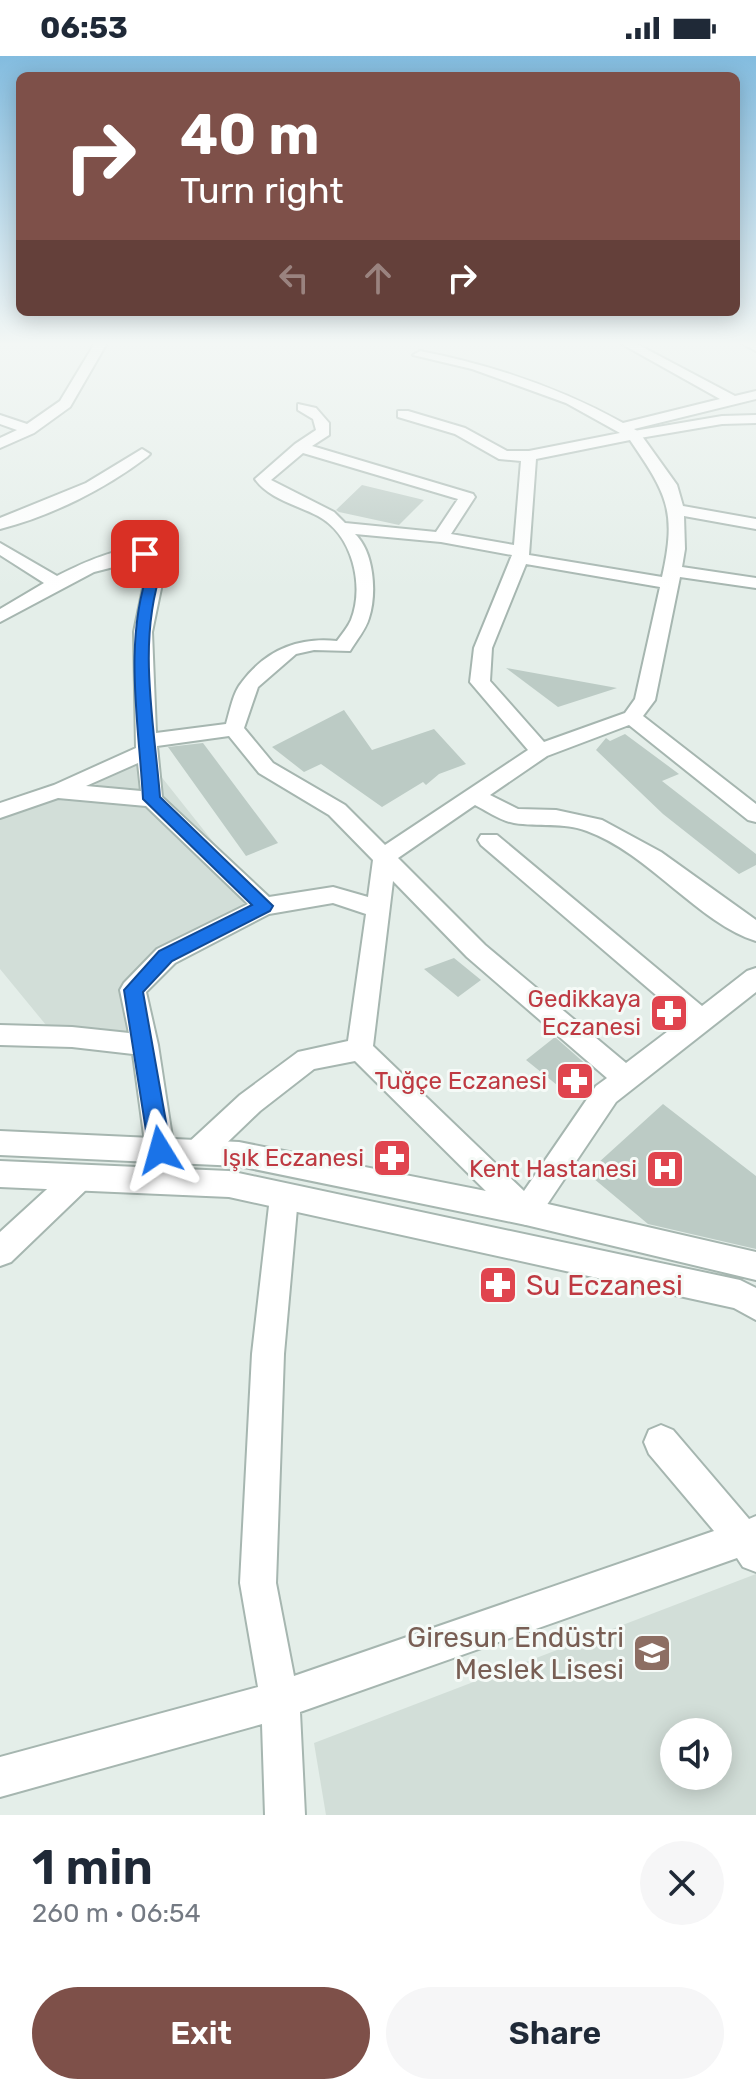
<!DOCTYPE html>
<html lang="en">
<head>
<meta charset="utf-8">
<style>
	:root { --surface:#fff; --page:#f6f6f7; --text:#1f2937; --muted:#747a83; --accent:#7e5049 }
	body { margin:0; font-family:Rubik,sans-serif; background:var(--page); color:var(--text); height:100vh; display:flex; flex-direction:column; font-size:30px; white-space:nowrap }
	* { box-sizing:border-box; margin:0 }
	p { font-size:26px; color:var(--muted) }
	.icon { flex:none; width:44px; height:44px; fill:none; stroke:currentColor; stroke-width:2; stroke-linecap:round; stroke-linejoin:round }
	.map { position:relative; height:1759px; overflow:hidden }
	.sheet { display:flex; flex-direction:column; background:var(--surface); flex:1 }
	.sheet>* { flex:none }
	.top-card { position:absolute; left:16px; top:16px; width:724px; height:244px; border-radius:12px; box-shadow:0 4px 20px #0003; background:#7e5049; color:#fff; overflow:hidden }
	.buttons { position:absolute; left:660px; top:1662px; display:grid; gap:16px }
	.buttons a { display:grid; place-items:center; width:72px; height:72px; border-radius:50%; background:var(--surface); box-shadow:0 4px 20px #0003; font-size:40px }
	.pin { position:absolute; display:grid; place-items:center; width:68px; height:68px; color:#fff; margin:-34px; border-radius:16px; box-shadow:0 4px 12px #0006 }
	.me { position:absolute; width:88px; margin:-44px; rotate:352deg; stroke-linejoin:round; filter:drop-shadow(0 0 6px #0008) }
	.turn { display:flex; align-items:center; gap:28px; height:168px; padding:0 32px; font-size:36px }
	.turn .icon { width:104px; height:104px; stroke-width:2.5 }
	.turn b { display:block; font-size:56px; line-height:68px }
	.lanes { display:flex; align-items:center; height:76px; padding:0 32px; background:#0003; justify-content:center; gap:40px; direction:ltr }
	.lanes .off { opacity:.35 }
	.round { display:grid; place-items:center; flex:none; width:84px; height:84px; border-radius:42px; background:var(--page) }
	.head { display:flex; align-items:center; justify-content:space-between; height:136px; padding:0 32px }
	h1 { font-size:48px; font-weight:600; line-height:60px }
	.primary-button { display:flex; gap:16px; margin-top:auto; padding:16px 32px }
	.primary-button a { flex:1; height:92px; border-radius:48px; background:var(--accent); color:#fff; font-size:32px; font-weight:600; line-height:92px; text-align:center }
	.primary-button a+a { background:var(--page); color:var(--text) }
	.status { display:flex; justify-content:space-between; align-items:center; height:56px; padding:0 40px; background:var(--surface); direction:ltr }
	.status svg { height:22px; fill:currentColor }
	.map>svg:first-child { display:block }
</style>
</head>
<body>
<div class="status"><b>06:53</b><svg viewBox="0 0 49 12"><path d="M0 12V9h3v3zM5 12V6h3v6zM10 12V3h3v9zM15 12V0h3v12zM26 1h20v11H26zM47 4h2v5h-2z"/></svg></div>
<div class="map">
<svg width="756" height="1759" viewBox="0 0 756 1759">
	<rect width="100%" height="100%" fill="#e4eee9"/>
	<path fill="#d2ded8" fill-rule="evenodd" d="M 148,704 L 264,850 L 134,934 L 145,989 L 55,980 L 0,913 L 0,754 Z
		M 756,1518 L 756,1759 L 326,1759 L 314,1687 ZM 674,1676 L 718,1676 L 718,1720 L 674,1720 Z"/>
	<path fill="#bccbc5" d="M 362,429 L 424,444 L 399,469 L 339,456 L 336,454 Z
		M 506,612 L 617,632 L 558,651 Z
		M 344,654 L 372,694 L 434,673 L 466,708 L 439,718 L 426,729 L 423,726 L 382,751 L 321,708 L 304,716 L 272,691 Z
		M 625,678 L 679,718 L 662,725 L 756,798 L 756,809 L 739,818 L 663,758 L 596,694 L 606,682 L 610,685 Z
		M 203,687 L 278,787 L 246,800 L 168,691 Z
		M 454,902 L 481,924 L 458,941 L 424,913 Z
		M 555,981 L 589,1011 L 562,1033 L 526,1004 Z
		M 663,1048 L 756,1120 L 756,1193 L 648,1168 L 587,1117 Z"/>
	<g fill="none" stroke-linecap="round" stroke-linejoin="round">
		<g stroke="#a6b6b0" stroke-width="4">
			<path id="pedestrian" d="M 756,359 L 756,367 L 722,368 L 634,383 L 627,379 L 634,375 L 722,360 Z"/>
		</g>
		<g stroke="#a6b6b0" stroke-width="4">
			<path id="minor" d="M 95,287 L 107,287 L 70,351 L 34,377 L 0,392 L 0,382 L 17,374 L 0,368 L 0,359 L 27,368 L 60,345 Z
				M 620,287 L 635,287 L 735,340 L 756,335 L 756,343 L 634,373 L 639,376 L 677,429 L 683,450 L 756,463 L 756,473 L 684,460 L 685,493 L 682,511 L 756,522 L 756,532 L 680,521 L 655,644 L 643,660 L 756,748 L 756,766 L 748,764 L 629,669 L 547,700 L 490,739 L 518,753 L 556,754 L 602,764 L 661,796 L 756,864 L 756,885 C 700,868 648,797 587,775 C 563,766 538,771 514,767 C 501,765 487,755 475,749 L 398,802 L 485,889 L 626,1007 L 684,963 L 481,789 L 478,784 L 481,779 L 497,779 L 702,950 L 747,915 L 756,912 L 756,936 L 616,1046 L 536,1165 L 526,1169 L 516,1165 L 355,1005 L 314,1013 L 260,1055 L 208,1105 L 198,1108 L 188,1105 L 184,1096 L 188,1087 L 240,1039 L 298,996 L 348,985 L 366,858 L 333,847 L 269,858 L 175,907 L 146,936 L 158,989 L 174,1094 L 170,1103 L 160,1106 L 150,1103 L 146,1094 L 133,998 L 72,991 L 0,989 L 0,969 L 72,971 L 129,977 L 120,934 L 124,927 L 157,893 L 248,848 L 146,750 L 58,742 L 0,762 L 0,747 L 54,729 L 136,692 L 134,576 L 147,513 L 141,504 L 94,516 L 0,566 L 0,553 L 44,527 L 0,499 L 0,487 L 57,520 C 83,507 122,488 151,494 L 165,513 L 152,576 L 156,677 L 226,668 C 230,655 233,636 242,626 C 266,594 299,581 337,585 C 342,578 348,571 351,564 C 365,529 352,478 318,460 C 297,449 269,443 255,423 L 295,388 L 316,374 L 313,363 L 298,354 L 298,348 L 316,352 L 329,367 L 329,379 L 312,390 L 473,438 L 475,441 L 451,478 L 514,489 L 521,405 L 499,403 L 455,378 L 398,361 L 398,355 L 408,355 L 465,372 L 507,395 L 529,395 L 620,377 L 566,347 L 472,313 L 413,299 L 420,295 C 492,309 558,331 623,367 L 720,343 ZM 630,384 C 667,438 677,455 662,521 L 529,499 L 536,403 ZM 303,397 L 458,443 L 436,476 L 345,467 L 334,456 L 271,424 ZM 355,478 L 441,486 L 512,499 L 474,592 L 470,626 L 528,694 L 385,789 L 345,749 L 273,707 L 244,672 L 258,631 L 296,598 L 314,594 L 350,595 C 356,585 366,573 369,562 C 377,537 374,496 355,478 ZM 526,508 L 660,531 L 635,643 L 625,657 L 544,686 L 490,625 L 492,592 ZM 229,680 L 259,717 L 329,759 L 373,804 L 368,841 L 333,831 L 269,841 L 162,741 L 157,690 ZM 138,707 L 141,735 L 86,730 ZM 393,825 L 467,901 L 607,1022 L 596,1030 L 524,1135 L 373,990 Z
				M 741,287 L 756,287 L 756,295 Z
				M 142,393 L 150,398 L 147,401 C 105,433 51,460 0,473 L 0,462 L 86,427 Z
				M 79,1109 L 89,1113 L 93,1122 L 89,1131 L 11,1206 L 0,1210 L 0,1176 L 69,1113 Z
				M 284,1128 L 294,1132 L 298,1141 L 284,1298 L 276,1527 L 294,1620 L 714,1475 L 649,1398 L 644,1386 L 649,1374 L 661,1369 L 673,1374 L 749,1463 L 756,1460 L 756,1516 L 743,1511 L 737,1502 L 300,1656 L 305,1759 L 265,1759 L 262,1668 L 0,1741 L 0,1701 L 258,1631 L 240,1527 L 252,1298 L 270,1141 L 274,1132 Z"/>
		</g>
		<g stroke="#a6b6b0" stroke-width="4">
			<path id="tertiary" d="M 0,1075 L 239,1086 L 526,1143 L 756,1196 L 756,1224 L 526,1169 L 239,1110 L 0,1099 Z
				M 0,1105 L 229,1115 L 740,1224 L 756,1232 L 756,1264 L 734,1252 L 229,1141 L 0,1131 Z"/>
		</g>
		<use href="#pedestrian" fill="#fff" fill-rule="evenodd"/>
		<use href="#minor" fill="#fff" fill-rule="evenodd"/>
		<use href="#tertiary" fill="#fff" fill-rule="evenodd"/>
	</g>
	<linearGradient id="sky" x2="0" y2="1"><stop stop-color="#83bcdf"/><stop offset="0.54" stop-color="#f3f7f5"/><stop offset="1" stop-color="#f3f7f5" stop-opacity="0"/></linearGradient>
	<rect width="756" height="533" fill="url(#sky)"/>
	<path fill="#1a73e8" stroke="#114b97" stroke-width="2" d="M 140,495 L 149,495 L 162,513 C 137,585 154,666 160,741 L 273,850 L 270,855 L 172,905 L 143,936 L 171,1094 L 168,1101 L 160,1104 L 152,1101 L 149,1094 L 124,934 L 159,895 L 252,849 L 143,743 C 139,668 123,585 149,513 L 138,498 Z"/>
	<defs>
		<g id="pharmacy-square" transform="scale(2)"><rect x="-9" y="-9" width="18" height="18" rx="4" fill="#e0444e" stroke="#f5faf7"/><path d="M-2-6h4v4h4v4h-4v4h-4v-4h-4v-4h4Z" fill="#fff"/></g>
		<g id="hospital-square" transform="scale(2)"><rect x="-9" y="-9" width="18" height="18" rx="4" fill="#e0444e" stroke="#f5faf7"/><path d="M-5-5h3v3.5h4V-5h3V5h-3V1.5h-4V5h-3Z" fill="#fff"/></g>
		<g id="school-square" transform="scale(2)"><rect x="-9" y="-9" width="18" height="18" rx="4" fill="#8d6e63" stroke="#f5faf7"/><path d="M0-5L7-2L0 1L-7-2ZM-4 1L0 2.5L4 1V4Q0 6-4 4Z" fill="#fff"/></g>
	</defs>
	<g fill-rule="evenodd">
		<use href="#pharmacy-square" x="669" y="957"/>
		<use href="#pharmacy-square" x="575" y="1025"/>
		<use href="#pharmacy-square" x="392" y="1102"/>
		<use href="#hospital-square" x="665" y="1113"/>
		<use href="#pharmacy-square" x="498" y="1229"/>
		<use href="#school-square" x="652" y="1597"/>
	</g>
	<g text-anchor="middle" stroke-width="6" stroke-linejoin="round" paint-order="stroke">
		<g font-size="24" fill="#be3a42" stroke="#f5faf7" text-anchor="end">
			<text x="641" y="951">Gedikkaya<tspan x="641" dy="28">Eczanesi</tspan></text>
			<text x="547" y="1033">Tuğçe Eczanesi</text>
			<text x="364" y="1110">Işık Eczanesi</text>
			<text x="637" y="1121">Kent Hastanesi</text>
		</g>
		<g font-size="28" fill="#be3a42" stroke="#f5faf7" text-anchor="start">
			<text x="526" y="1239">Su Eczanesi</text>
		</g>
		<g font-size="28" fill="#785e54" stroke="#f5faf7" text-anchor="end">
			<text x="624" y="1591">Giresun Endüstri<tspan x="624" dy="32">Meslek Lisesi</tspan></text>
		</g>
	</g>
</svg>
<div class="buttons">
<a><svg class="icon" aria-label="sound" viewBox="0 0 24 24"><path d="M4 9h4l5-4v14l-5-4H4zM17 9q2 3 0 6"/></svg></a>
</div>
<div class="pin" style="left:145px;top:498px;background:#d93025"><svg class="icon" aria-label="arrive" viewBox="0 0 24 24"><path d="M6 21V4h12l-3 4 3 4H6"/></svg></div>
<svg class="me" style="left:160px;top:1094px" viewBox="-20 -20 40 40"><path d="M0-17L14 15 0 8-14 15z" fill="#1a73e8" stroke="#fff" stroke-width="4"/></svg>
<div class="top-card">
<div class="turn"><svg class="icon" aria-label="right" viewBox="0 0 24 24"><path d="M7 20v-9h11M14 6l5 5-5 5"/></svg><div><b>40 m</b>Turn right</div></div>
<div class="lanes"><svg class="icon off" aria-label="left" viewBox="0 0 24 24"><path d="M17 20v-9H6M10 6l-5 5 5 5"/></svg><svg class="icon off" aria-label="ahead" viewBox="0 0 24 24"><path d="M12 20V5M6 11l6-6 6 6"/></svg><svg class="icon" aria-label="right" viewBox="0 0 24 24"><path d="M7 20v-9h11M14 6l5 5-5 5"/></svg></div>
</div>
</div>
<section class="sheet">
<div class="head"><div><h1>1 min</h1><p>260 m · 06:54</p></div><a class="round"><svg class="icon" aria-label="close" viewBox="0 0 24 24"><path d="M6 6l12 12M18 6L6 18"/></svg></a></div>
<div class="primary-button"><a>Exit</a><a>Share</a></div>
</section>
</body>
</html>
